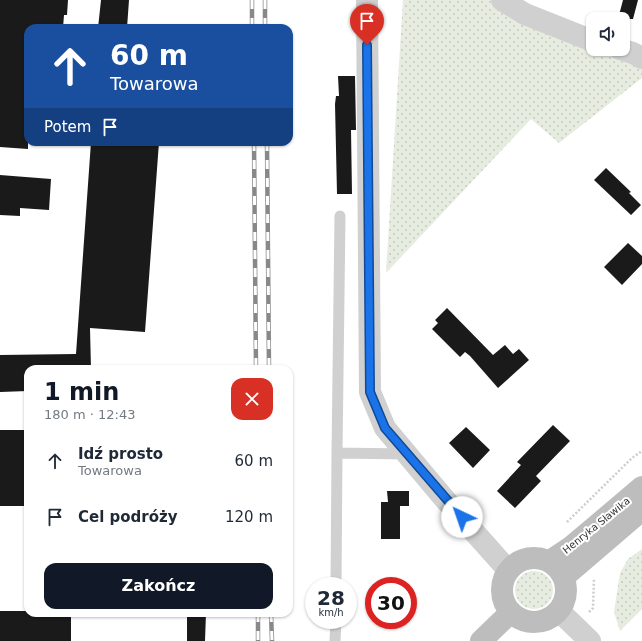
<!DOCTYPE html>
<html lang="pl">
<head>
<meta charset="utf-8">
<style>
	:root { --surface:#fff; --page:#f6f6f7; --text:#1f2937; --muted:#747a83; --accent:#111827 }
	body { margin:0; font-family:"DejaVu Sans",sans-serif; background:var(--page); color:var(--text); height:100vh; display:flex; flex-direction:column; font-size:15px; white-space:nowrap }
	* { box-sizing:border-box; margin:0 }
	p { font-size:13px; color:var(--muted) }
	.icon { flex:none; width:22px; height:22px; fill:none; stroke:currentColor; stroke-width:2; stroke-linecap:round; stroke-linejoin:round }
	.map { position:relative; flex:1; overflow:hidden }
	.sheet { position:absolute; left:24px; top:365px; width:269px; height:252px; display:flex; flex-direction:column; background:var(--surface); border-radius:12px; box-shadow:0 1px 3px #0004 }
	.sheet>* { flex:none }
	.top-card { position:absolute; left:24px; top:24px; width:269px; height:122px; border-radius:12px; box-shadow:0 1px 3px #0004; background:#1a4fa0; color:#fff; overflow:hidden }
	.tools { position:absolute; left:586px; top:12px; display:grid; gap:8px }
	.tools a { display:grid; place-items:center; width:44px; height:44px; border-radius:8px; background:var(--surface); box-shadow:0 1px 3px #0004; font-size:20px }
	.speed { position:absolute; left:305px; top:577px; display:flex; gap:8px; font-size:20px; font-weight:700; text-align:center }
	.speed>* { display:grid; place-content:center; width:52px; height:52px; border-radius:50%; background:var(--surface); box-shadow:0 1px 3px #0004; line-height:1 }
	.speed small { font-size:10px; font-weight:400 }
	.speed .limit { border:6px solid #d22; background:#fff; color:#111 }
	.pin { position:absolute; display:grid; place-items:center; width:34px; height:34px; color:#fff; margin:-41px -17px; border-radius:50% 50% 50% 0; rotate:-45deg; box-shadow:0 0 4px #0007 }
	.pin .icon { rotate:45deg }
	.me { position:absolute; width:44px; margin:-22px; rotate:318deg; stroke-linejoin:round; filter:drop-shadow(0 0 3px #0008) }
	.turn { display:flex; align-items:center; gap:14px; height:84px; padding:0 20px; font-size:18px }
	.turn .icon { width:52px; height:52px; stroke-width:2.5 }
	.turn b { display:block; font-size:28px; line-height:34px }
	.then { display:flex; align-items:center; height:38px; padding:0 20px; background:#0003; gap:8px; font-size:15px }
	.round { display:grid; place-items:center; flex:none; width:42px; height:42px; border-radius:12px; background:var(--page) }
	.head { display:flex; align-items:center; justify-content:space-between; height:68px; padding:0 20px }
	h1 { font-size:24px; font-weight:700; line-height:30px; color:var(--accent) }
	.cta { display:flex; gap:8px; margin-top:auto; padding:8px 20px }
	.cta a { flex:1; height:46px; border-radius:12px; background:var(--accent); color:#fff; font-size:16px; font-weight:700; line-height:46px; text-align:center }
	ul { padding:0; list-style:none }
	li { display:flex; align-items:center; gap:12px; height:56px; padding:0 20px }
	li div { flex:1 }
	li b { display:block; font-size:15px }
	li em { font-style:normal }
	.map>svg:first-child { display:block }
</style>
</head>
<body>
<div class="map">
<svg width="642" height="641" viewBox="0 0 642 641">
	<defs>
		<pattern id="grass-dots" width="8" height="8" patternUnits="userSpaceOnUse"><rect width="8" height="8" fill="#e6ecdf"/><path d="M2 2h.1M6 6h.1" fill="none" stroke="#c6cbc0" stroke-width="1.8" stroke-linecap="round"/></pattern>
	</defs>
	<rect width="100%" height="100%" fill="#fff"/>
	<path fill="url(#grass-dots)" d="M 403,0 L 491,0 L 594,49 L 642,63 L 642,78 L 559,143 L 531,119 L 386,273 Z
		M 642,549 L 642,609 L 620,631 L 614,612 L 620,573 L 628,559 Z
		M515 590a19 19 0 1 1 38 0a19 19 0 1 1-38 0Z"/>
	<path fill="#1a1a1a" d="M 0,0 L 68,0 L 67,15 L 64,15 L 63,28 L 28,28 L 28,149 L 0,147 Z
		M 101,0 L 129,0 L 127,28 L 98,28 Z
		M 623,0 L 638,0 L 633,19 L 618,19 Z
		M 338,76 L 355,76 L 356,130 L 351,130 L 352,194 L 337,194 L 335,104 L 336,96 L 339,96 Z
		M 91,142 L 159,142 L 145,332 L 90,328 L 91,369 L 28,369 L 28,391 L 0,392 L 0,355 L 76,354 Z
		M 606,168 L 631,192 L 629,193 L 641,205 L 631,215 L 594,180 Z
		M 0,175 L 51,179 L 49,210 L 20,208 L 20,216 L 0,215 Z
		M 628,243 L 642,256 L 642,264 L 622,285 L 604,267 Z
		M 447,308 L 493,355 L 505,345 L 513,354 L 519,349 L 529,360 L 498,388 L 470,356 L 465,352 L 460,357 L 432,329 L 438,323 L 435,320 Z
		M 553,425 L 570,441 L 536,476 L 541,481 L 515,508 L 497,491 L 521,465 L 517,462 Z
		M 466,427 L 490,450 L 473,468 L 449,443 Z
		M 0,430 L 28,430 L 28,506 L 0,506 Z
		M 387,491 L 409,491 L 409,506 L 400,506 L 400,539 L 381,539 L 381,502 L 388,502 Z
		M 0,611 L 28,611 L 28,613 L 71,613 L 71,641 L 0,641 Z
		M 187,613 L 206,613 L 205,641 L 187,641 Z"/>
	<g fill="none" stroke-linecap="round" stroke-linejoin="round">
		<path stroke="#cdcdcd" stroke-width="2.5" stroke-dasharray="2 2" stroke-linecap="butt" d="M 567,522 L 632,458 L 642,451
			M 589,612 L 593,608 L 594,578"/>
		<path stroke="#d0d0d0" stroke-width="11" d="M 340,216 L 337,453 L 407,454
			M 336,586 L 337,453
			M 335,641 L 336,620"/>
		<path stroke="#d0d0d0" stroke-width="22" d="M 367,0 L 370,392 L 385,428 L 442,496 L 508,570
			M 502,0 L 525,14 L 593,41
			M 620,49 L 633,53 L 642,58"/>
		<path stroke="#d0d0d0" stroke-width="22" d="M 559,611 L 590,641"/>
		<path stroke="#bdbdbd" stroke-width="22" d="M502 590a32 32 0 1 1 64 0a32 32 0 1 1-64 0Z
			M 550,561 L 571,547 L 642,487
			M 564,577 L 642,510
			M 481,641 L 511,612"/>
		<g stroke="#888" stroke-width="4.5">
			<path id="rail" d="M 252,0 L 252,28
				M 265,0 L 265,28
				M 254,142 L 256,369
				M 267,142 L 269,369
				M 258,613 L 258,641
				M 271,613 L 272,641"/>
		</g>
		<use href="#rail" stroke="#fff" stroke-width="3" stroke-dasharray="9" stroke-linecap="butt"/>
	</g>
	<g fill="none" stroke-linecap="round" stroke-linejoin="round">
		<g stroke="#114b97" stroke-width="10">
			<path id="route" d="M 367,45 L 370,392 L 385,428 L 462,517"/>
		</g>
		<use href="#route" stroke="#1a73e8" stroke-width="7"/>
	</g>
	<g text-anchor="middle" stroke-width="4" stroke-linejoin="round" paint-order="stroke">
		<g font-size="10" fill="#333" stroke="#fff">
			<text transform="translate(596 525) rotate(-39)" y="4">Henryka Sławika</text>
		</g>
	</g>
</svg>
<div class="tools">
<a><svg class="icon" aria-label="sound" viewBox="0 0 24 24"><path d="M4 9h4l5-4v14l-5-4H4zM17 9q2 3 0 6"/></svg></a>
</div>
<div class="speed"><div>28<small>km/h</small></div><div class="limit">30</div></div>
<div class="pin" style="left:367px;top:45px;background:#d93025"><svg class="icon" aria-label="arrive" viewBox="0 0 24 24"><path d="M6 21V4h12l-3 4 3 4H6"/></svg></div>
<svg class="me" style="left:462px;top:517px" viewBox="-20 -20 40 40"><circle r="19" fill="#fff"/><path d="M0-13L10 11 0 6-10 11z" fill="#1a73e8"/></svg>
<div class="top-card">
<div class="turn"><svg class="icon" aria-label="ahead" viewBox="0 0 24 24"><path d="M12 20V5M6 11l6-6 6 6"/></svg><div><b>60 m</b>Towarowa</div></div>
<div class="then">Potem<svg class="icon" aria-label="arrive" viewBox="0 0 24 24"><path d="M6 21V4h12l-3 4 3 4H6"/></svg></div>
</div>
<section class="sheet">
<div class="head"><div><h1>1 min</h1><p>180 m · 12:43</p></div><a class="round" style="background:#d93025;color:#fff"><svg class="icon" aria-label="close" viewBox="0 0 24 24"><path d="M6 6l12 12M18 6L6 18"/></svg></a></div>
<ul>
<li><svg class="icon" aria-label="ahead" viewBox="0 0 24 24"><path d="M12 20V5M6 11l6-6 6 6"/></svg><div><b>Idź prosto</b><p>Towarowa</p></div><em>60 m</em></li>
<li><svg class="icon" aria-label="arrive" viewBox="0 0 24 24"><path d="M6 21V4h12l-3 4 3 4H6"/></svg><div><b>Cel podróży</b></div><em>120 m</em></li>
</ul>
<div class="cta"><a>Zakończ</a></div>
</section>
</div>
</body>
</html>
